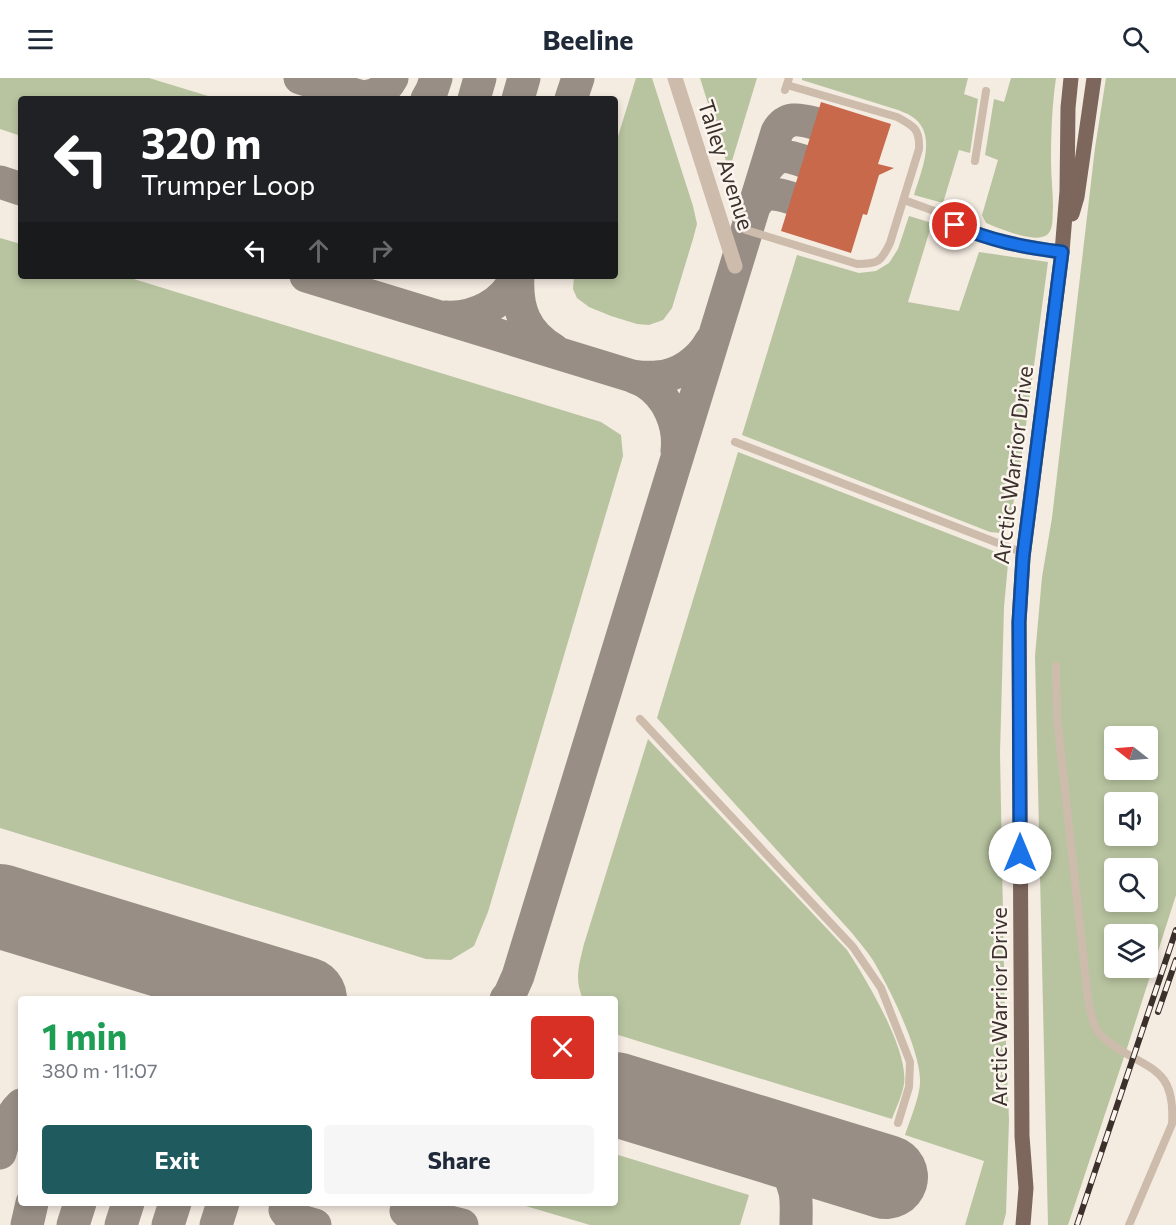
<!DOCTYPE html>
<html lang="en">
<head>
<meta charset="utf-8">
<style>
	:root { --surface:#fff; --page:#f6f6f7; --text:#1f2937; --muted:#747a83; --accent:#1f5a5e }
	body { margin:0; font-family:Commissioner,sans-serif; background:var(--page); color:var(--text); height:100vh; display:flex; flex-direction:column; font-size:22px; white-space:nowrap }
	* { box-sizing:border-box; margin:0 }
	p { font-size:20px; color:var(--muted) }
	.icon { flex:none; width:33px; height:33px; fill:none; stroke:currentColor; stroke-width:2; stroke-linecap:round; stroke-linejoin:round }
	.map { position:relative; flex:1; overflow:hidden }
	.side { position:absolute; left:18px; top:918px; width:600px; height:210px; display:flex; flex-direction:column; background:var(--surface); border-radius:6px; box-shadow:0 3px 9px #0003 }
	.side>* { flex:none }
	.hud { position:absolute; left:18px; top:18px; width:600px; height:183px; border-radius:6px; box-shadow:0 3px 9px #0003; background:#202124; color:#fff; overflow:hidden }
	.needle { width:39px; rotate:287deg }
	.tools { position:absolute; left:1104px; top:648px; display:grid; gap:12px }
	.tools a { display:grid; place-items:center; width:54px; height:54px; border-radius:6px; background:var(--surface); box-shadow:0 3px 9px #0003; font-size:30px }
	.pin { position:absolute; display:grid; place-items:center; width:51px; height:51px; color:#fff; margin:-26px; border:3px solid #fff; border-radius:50%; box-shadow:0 2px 6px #0007 }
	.me { position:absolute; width:66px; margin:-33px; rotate:0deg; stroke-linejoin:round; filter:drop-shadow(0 0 4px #0008) }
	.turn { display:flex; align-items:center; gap:21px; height:126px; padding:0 24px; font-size:27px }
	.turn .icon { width:78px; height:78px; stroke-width:2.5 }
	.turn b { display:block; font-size:42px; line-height:51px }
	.lanes { display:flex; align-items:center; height:57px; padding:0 24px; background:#0003; justify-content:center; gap:30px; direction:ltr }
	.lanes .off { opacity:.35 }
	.round { display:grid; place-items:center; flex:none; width:63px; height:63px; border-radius:6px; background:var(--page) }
	.overview { display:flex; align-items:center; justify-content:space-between; height:102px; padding:0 24px }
	h1 { font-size:36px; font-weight:700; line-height:45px; color:#1e9e55 }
	.cta { display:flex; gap:12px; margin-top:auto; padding:12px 24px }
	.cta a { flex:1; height:69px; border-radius:6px; background:var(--accent); color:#fff; font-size:24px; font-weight:700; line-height:69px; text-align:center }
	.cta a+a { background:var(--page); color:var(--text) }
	header { display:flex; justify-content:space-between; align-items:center; height:78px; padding:0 24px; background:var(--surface); font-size:27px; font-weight:700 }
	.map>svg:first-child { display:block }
</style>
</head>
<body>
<header><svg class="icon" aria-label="menu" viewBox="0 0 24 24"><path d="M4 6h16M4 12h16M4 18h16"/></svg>Beeline<svg class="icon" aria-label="search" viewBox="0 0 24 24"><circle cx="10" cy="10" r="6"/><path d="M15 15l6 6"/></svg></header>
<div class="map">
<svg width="1176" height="1147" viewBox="0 0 1176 1147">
	<rect width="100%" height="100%" fill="#f4ebe1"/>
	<path fill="#b8c4a0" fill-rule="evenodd" d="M 0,0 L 149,0 L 218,21 L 21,21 L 21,58 L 0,51 Z
		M 636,0 L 652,0 L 693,128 L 697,146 L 693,161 L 672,230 L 663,242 L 649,247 L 637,246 L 611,238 L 589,229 L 577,220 L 573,211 L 574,198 L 615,198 L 615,68 Z
		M 700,0 L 757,0 L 729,93 Z
		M 802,0 L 968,0 L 964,16 L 978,21 L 970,75 L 959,72 L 943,125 L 914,117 C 921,93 939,55 911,38 C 907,35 902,34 898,32 L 802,2 Z
		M 1011,0 L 1056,0 C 1052,27 1051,56 1051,83 C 1051,99 1053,114 1053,130 C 1052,138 1054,150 1048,156 C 1036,167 999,150 986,145 L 982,137 L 998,82 L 985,77 L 994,21 L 1004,24 Z
		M 1106,0 L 1176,0 L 1176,817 L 1129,964 L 1068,1147 L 1048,1147 L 1035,578 L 1042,499 L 1052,440 L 1095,70 ZM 1114,658 L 1148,658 L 1148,692 L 1114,692 ZM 1114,724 L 1148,724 L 1148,758 L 1114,758 ZM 1114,790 L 1148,790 L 1148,824 L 1114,824 ZM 1114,856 L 1148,856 L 1148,890 L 1114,890 Z
		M 909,138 L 932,145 L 908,224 L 959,233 L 979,174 L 1048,184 L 1023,369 L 1009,450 L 1000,455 L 990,454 L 742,357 L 797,177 L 859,195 L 876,193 L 889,185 L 898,171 Z
		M 0,160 L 21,166 L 21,198 L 124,198 L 601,344 L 621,357 L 623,378 L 488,834 L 474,868 L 451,882 L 426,881 L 0,750 Z
		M 738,374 L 991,472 L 1004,479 L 1008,486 L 1004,529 L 1000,675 L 1005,943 L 1009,1042 L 1006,1135 L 1003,1147 L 965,1147 L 984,1083 L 905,1057 C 910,1042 920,1018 920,1004 C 921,974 890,911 874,884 C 868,874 859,864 852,855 L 657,640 Z
		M 648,661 L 847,872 C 866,901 909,972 904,1006 C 902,1018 896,1030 892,1041 L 615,956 L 615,921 L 583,921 C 574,901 579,887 584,866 Z
		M 615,1076 L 749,1117 L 740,1147 L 590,1147 L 519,1126 L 615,1125 Z"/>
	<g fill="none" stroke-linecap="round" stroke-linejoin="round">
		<path stroke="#988e86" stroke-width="33" d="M 300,0 L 369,21
			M 361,19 C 376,18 385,13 392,0
			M 427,21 L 432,12 L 436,0
			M 474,21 L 480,0
			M 518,21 L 524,0
			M 571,21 L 578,0
			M 766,91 C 778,75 785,77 803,83
			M 0,104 L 21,111
			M 754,129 C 764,112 774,115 791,120
			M 306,198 L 632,298 C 640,299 648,300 656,299 C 679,298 700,283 711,263
			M 518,198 C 516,231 525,255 554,272
			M 445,239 C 475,241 504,226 517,198
			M 632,298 C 636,300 641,302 645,304 C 668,318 680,347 677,373
			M 506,921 L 510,916 L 518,898 L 777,54 C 786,38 799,41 814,45
			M 742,1055 C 764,1068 789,1086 795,1114 C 797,1124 796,1136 796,1147
			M 0,1075 C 5,1059 8,1039 21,1027
			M 285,1132 L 291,1140 L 315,1147
			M 406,1133 L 462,1147
			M 27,1147 L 32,1125
			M 73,1147 L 80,1125
			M 121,1147 L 128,1125
			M 168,1147 L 175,1125
			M 216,1147 L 223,1125"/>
		<path stroke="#988e86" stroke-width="84" d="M 0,828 L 305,921
			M 615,1016 L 886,1099"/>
	</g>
	<path fill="#c8694b" d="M 821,24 L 891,46 L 878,86 L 894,90 L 879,97 L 867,137 L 863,136 L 851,175 L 781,153 Z"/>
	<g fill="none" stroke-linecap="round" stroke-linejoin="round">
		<path stroke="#cdbbac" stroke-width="8" d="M 785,12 L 789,0
			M 975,83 L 986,13
			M 904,122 L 937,134 L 955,147
			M 746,152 L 857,186 C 878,186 881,184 890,165 L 919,71 C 920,51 914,48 897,39 L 787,7
			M 735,364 L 1024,475
			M 1056,588 L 1057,640 L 1088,921 C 1090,930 1091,940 1095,948 C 1098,955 1104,961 1110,965 C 1146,992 1176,987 1172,1046 L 1129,1147
			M 640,641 L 853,869 L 881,910 L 910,984 L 909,1009 L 898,1045"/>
		<path stroke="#cdbbac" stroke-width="15" d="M 675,0 L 735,188
			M 955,147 C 991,163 1023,169 1062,174"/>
		<path stroke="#7d675c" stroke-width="15" d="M 1072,136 L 1077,119 L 1094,0
			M 1023,1147 L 1026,1110 L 1022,1058 L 1019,544 L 1023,479 L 1062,174 L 1067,113 L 1068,30 L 1071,0"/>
		<g stroke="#3b302b" stroke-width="6">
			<path id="rail" d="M 1158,934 L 1176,882
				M 1077,1147 L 1176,852"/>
		</g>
		<use href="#rail" stroke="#fbf5ee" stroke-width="4" stroke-dasharray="11" stroke-linecap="butt"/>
	</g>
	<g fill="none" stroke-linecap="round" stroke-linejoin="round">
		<g stroke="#114b97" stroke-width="15">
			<path id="route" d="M 955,147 C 991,163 1023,169 1062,174 L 1023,479 L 1019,544 L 1020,775"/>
		</g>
		<use href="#route" stroke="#1a73e8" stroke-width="10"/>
	</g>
	<g text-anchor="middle" stroke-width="5" stroke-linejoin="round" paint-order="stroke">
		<g font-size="22" fill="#3b302b" stroke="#fbf5ee">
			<text transform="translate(726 87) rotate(72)" y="8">Talley Avenue</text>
			<text transform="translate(1013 387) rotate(-83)" y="8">Arctic Warrior Drive</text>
			<text transform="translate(999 929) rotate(-90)" y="8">Arctic Warrior Drive</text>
		</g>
	</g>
</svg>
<div class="tools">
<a><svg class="needle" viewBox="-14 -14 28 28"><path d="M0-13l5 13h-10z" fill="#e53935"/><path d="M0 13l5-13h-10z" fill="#747a83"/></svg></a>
<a><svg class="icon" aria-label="sound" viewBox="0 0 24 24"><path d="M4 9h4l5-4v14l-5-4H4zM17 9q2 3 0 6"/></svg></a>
<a><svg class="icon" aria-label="search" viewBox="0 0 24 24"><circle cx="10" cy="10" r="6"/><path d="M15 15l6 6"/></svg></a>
<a><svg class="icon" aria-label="layers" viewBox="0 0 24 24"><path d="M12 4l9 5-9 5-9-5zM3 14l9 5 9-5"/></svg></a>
</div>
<div class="pin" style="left:955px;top:147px;background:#d93025"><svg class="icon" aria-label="arrive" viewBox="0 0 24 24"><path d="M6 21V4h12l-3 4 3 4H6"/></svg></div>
<svg class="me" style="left:1020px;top:775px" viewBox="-20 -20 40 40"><circle r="19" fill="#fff"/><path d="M0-13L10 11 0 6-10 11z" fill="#1a73e8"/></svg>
<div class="hud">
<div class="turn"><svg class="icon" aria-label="left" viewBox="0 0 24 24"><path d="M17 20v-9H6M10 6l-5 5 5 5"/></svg><div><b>320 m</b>Trumper Loop</div></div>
<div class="lanes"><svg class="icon" aria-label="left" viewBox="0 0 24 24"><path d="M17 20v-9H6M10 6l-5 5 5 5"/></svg><svg class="icon off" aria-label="ahead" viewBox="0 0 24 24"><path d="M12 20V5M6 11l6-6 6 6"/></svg><svg class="icon off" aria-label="right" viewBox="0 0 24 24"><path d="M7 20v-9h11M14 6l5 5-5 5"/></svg></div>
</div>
<section class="side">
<div class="overview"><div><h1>1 min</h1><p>380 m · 11:07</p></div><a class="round" style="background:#d93025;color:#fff"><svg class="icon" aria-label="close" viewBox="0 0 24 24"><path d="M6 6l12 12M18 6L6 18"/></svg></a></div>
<div class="cta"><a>Exit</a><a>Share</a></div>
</section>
</div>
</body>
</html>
